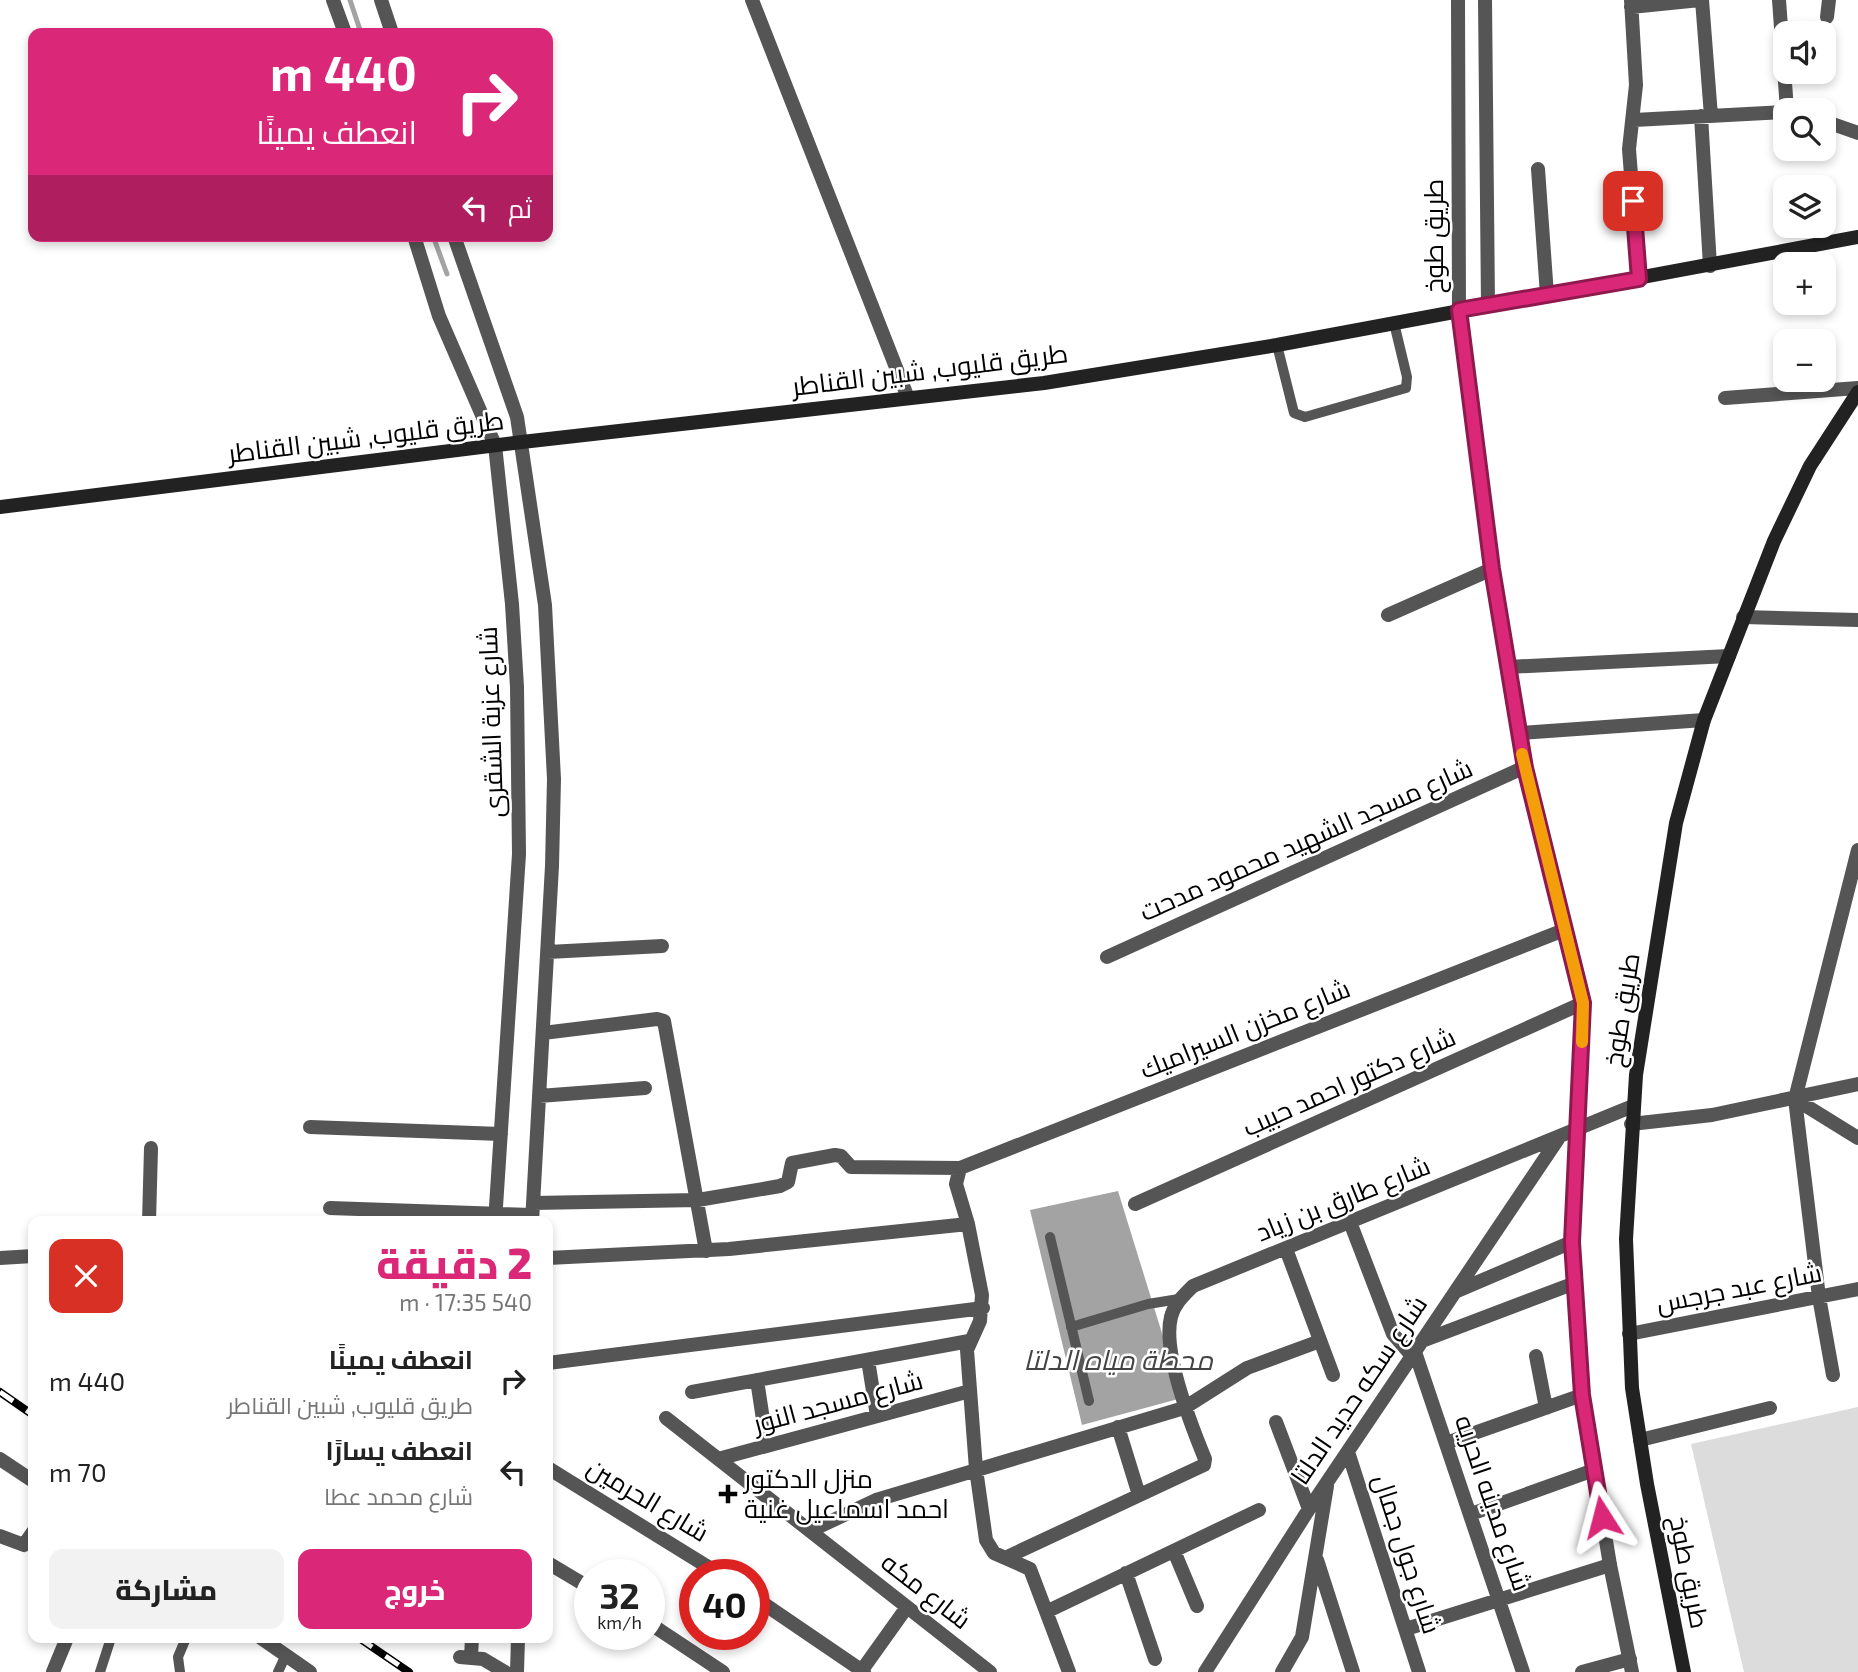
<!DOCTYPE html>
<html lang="ar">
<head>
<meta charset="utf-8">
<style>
	:root { --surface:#fff; --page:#f2f2f2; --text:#222; --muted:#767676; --accent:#db2777 }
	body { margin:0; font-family:"Exo 2",Cairo,sans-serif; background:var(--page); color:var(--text); direction:rtl; height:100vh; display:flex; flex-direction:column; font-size:26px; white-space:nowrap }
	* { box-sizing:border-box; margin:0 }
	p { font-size:23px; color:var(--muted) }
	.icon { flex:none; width:38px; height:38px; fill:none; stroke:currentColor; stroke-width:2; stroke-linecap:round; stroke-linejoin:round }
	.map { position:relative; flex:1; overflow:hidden; direction:ltr }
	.panel { position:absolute; left:28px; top:1216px; width:525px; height:427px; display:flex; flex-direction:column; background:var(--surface); border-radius:14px; box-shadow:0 4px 10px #0003; direction:rtl }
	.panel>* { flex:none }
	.banner { position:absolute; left:28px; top:28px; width:525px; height:214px; border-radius:14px; box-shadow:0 4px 10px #0003; direction:rtl; background:#db2777; color:#fff; overflow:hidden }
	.controls { position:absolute; left:1773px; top:21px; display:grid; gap:14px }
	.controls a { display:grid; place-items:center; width:63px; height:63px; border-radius:14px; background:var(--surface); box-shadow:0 4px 10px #0003; font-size:35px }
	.speed { position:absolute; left:574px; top:1559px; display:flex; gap:14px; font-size:35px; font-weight:700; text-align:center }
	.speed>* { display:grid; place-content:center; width:91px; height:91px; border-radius:50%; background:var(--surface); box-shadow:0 4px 10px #0003; line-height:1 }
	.speed small { font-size:18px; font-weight:400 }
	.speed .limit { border:10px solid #d22; background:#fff; color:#111 }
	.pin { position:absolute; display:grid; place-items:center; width:60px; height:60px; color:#fff; margin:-30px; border-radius:14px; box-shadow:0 4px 10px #0006 }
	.me { position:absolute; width:77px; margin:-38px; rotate:351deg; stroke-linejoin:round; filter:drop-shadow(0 0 5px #0008) }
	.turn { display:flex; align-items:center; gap:24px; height:147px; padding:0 21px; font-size:32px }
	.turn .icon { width:91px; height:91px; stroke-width:2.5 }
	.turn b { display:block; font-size:49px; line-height:60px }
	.then { display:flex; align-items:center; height:66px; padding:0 21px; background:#0003; gap:14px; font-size:26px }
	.round { display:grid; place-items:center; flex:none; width:74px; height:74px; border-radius:14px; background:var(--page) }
	.summary { display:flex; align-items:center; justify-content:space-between; height:119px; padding:0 21px }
	h1 { font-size:42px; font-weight:800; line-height:52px; color:var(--accent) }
	.button { display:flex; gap:14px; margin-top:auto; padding:14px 21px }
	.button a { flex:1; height:80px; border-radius:14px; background:var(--accent); color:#fff; font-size:28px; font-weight:800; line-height:80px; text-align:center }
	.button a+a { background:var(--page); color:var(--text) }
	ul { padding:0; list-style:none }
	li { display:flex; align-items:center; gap:21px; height:91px; padding:0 21px }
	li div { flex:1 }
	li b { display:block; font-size:26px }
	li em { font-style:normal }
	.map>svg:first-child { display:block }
</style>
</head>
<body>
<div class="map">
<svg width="1858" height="1672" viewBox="0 0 1858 1672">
	<rect width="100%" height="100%" fill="#fff"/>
	<path fill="#dcdcdc" d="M 1858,1407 L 1858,1672 L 1744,1672 L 1691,1444 Z"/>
	<path fill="#a3a3a3" d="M 1118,1191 L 1182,1398 L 1082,1425 L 1030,1210 Z"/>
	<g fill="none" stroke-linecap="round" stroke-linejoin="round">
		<path stroke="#a3a3a3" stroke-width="5" d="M 350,0 L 361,33
			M 433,236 L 447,274"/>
		<path stroke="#555" stroke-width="10" d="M 1277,345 L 1294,413 L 1305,417 L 1406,388 L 1407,377 L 1394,323
			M 1050,1237 L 1089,1401
			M 1071,1327 L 1148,1304 L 1179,1299
			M 100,1672 L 111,1638
			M 180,1672 L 178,1657 L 186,1638
			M 278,1672 L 286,1655"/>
		<path stroke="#555" stroke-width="14" d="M 333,0 L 345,33
			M 381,0 L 392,33
			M 752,0 L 908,398
			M 1458,0 L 1459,311
			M 1485,0 L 1488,305
			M 1631,0 L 1636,85 L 1629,149 L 1639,279
			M 1702,0 L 1711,116
			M 1779,0 L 1787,110
			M 1631,7 L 1700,0
			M 1827,17 L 1829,0
			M 1701,116 L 1710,266
			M 1634,120 L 1785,112
			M 1824,121 L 1858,133
			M 1538,169 L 1547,295
			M 414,236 L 439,316 L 495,445 L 512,604 L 517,687 L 519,854 L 495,1222
			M 454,236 L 517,417 L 545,605 L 554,779 L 552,866 L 532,1222
			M 1725,398 L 1858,388
			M 1388,615 L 1492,569
			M 1743,617 L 1858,620
			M 1508,667 L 1729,656
			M 1519,733 L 1704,720
			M 548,952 L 662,946
			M 1107,957 L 1525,767
			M 543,1033 L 657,1019 L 664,1021 L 706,1251
			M 539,1096 L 645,1088
			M 1795,1099 L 1858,1138
			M 1631,1124 L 1712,1115 L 1858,1084
			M 310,1127 L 501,1134
			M 533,1203 L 698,1200 L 780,1186 L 788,1182 L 792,1163 L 835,1155 L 841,1156 L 851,1167 L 960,1168
			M 1135,1204 L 1583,1003
			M 330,1208 L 532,1215
			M 149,1222 L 151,1148
			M 1350,1222 L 1393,1334 L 1412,1356
			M 1286,1249 L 1333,1375
			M 0,1258 L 33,1256
			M 548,1258 L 729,1249 L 968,1224
			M 1457,1291 L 1572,1242
			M 1629,1334 L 1858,1289
			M 1422,1341 L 1575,1283
			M 1415,1352 L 1523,1672
			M 1536,1356 L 1546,1408
			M 868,1360 L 877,1416
			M 548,1363 L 983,1308
			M 1833,1375 L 1819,1297 L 1795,1099 L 1858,850
			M 757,1380 L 767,1446
			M 692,1392 L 969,1341
			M 666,1418 L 990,1672
			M 1276,1422 L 1309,1509
			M 1118,1427 L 1139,1495
			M 1640,1440 L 1770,1408
			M 1446,1443 L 1582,1395
			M 1348,1452 L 1419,1672
			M 718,1459 L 970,1391
			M 548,1468 L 721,1575
			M 1471,1514 L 1594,1470
			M 810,1531 L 876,1500 L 1184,1408 L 1247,1368 L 1320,1341
			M 0,1536 L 24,1545 L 33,1532
			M 1174,1551 L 1197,1606
			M 1007,1557 L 1204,1465 L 1205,1459 C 1191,1425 1162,1352 1171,1317 C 1174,1304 1184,1295 1193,1286 L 1633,1106
			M 1317,1560 L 1353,1672
			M 548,1563 L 590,1588
			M 1126,1573 L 1155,1659
			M 754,1597 L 864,1672
			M 1048,1611 L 1259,1510
			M 649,1623 L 723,1672
			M 1406,1629 L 1610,1565
			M 460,1657 L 483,1659 L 505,1672
			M 471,1657 L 472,1638
			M 862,1670 L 907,1607
			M 53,1672 L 67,1638
			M 517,1672 L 518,1638
			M 1069,1672 L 1030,1569 L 994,1553 L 986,1540 L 976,1469 L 967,1350 L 980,1321 L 982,1295 L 968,1224 L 956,1184 L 960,1168 L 1564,930
			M 1205,1672 L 1309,1509 L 1558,1139
			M 1282,1672 L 1302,1637 L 1327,1486
			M 1582,1672 L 1630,1659"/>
		<path stroke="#555" stroke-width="14" d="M 1459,311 L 1492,569 L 1525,767 L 1583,1003 L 1572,1242 L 1582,1395 L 1610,1565 L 1632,1672
			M 0,1459 L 33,1481
			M 261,1638 L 310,1672"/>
		<path stroke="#222" stroke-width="14" d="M 0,507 L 522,442 L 1044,383 L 1277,345 L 1858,237
			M 1684,1672 L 1647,1484 L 1632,1388 L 1626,1239 L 1636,1075 L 1676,823 L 1704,720 L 1774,541 L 1810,466 L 1858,392"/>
		<g stroke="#000" stroke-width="8">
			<path id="rail" d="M 0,1392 L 33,1415
				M 359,1638 L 409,1672"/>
		</g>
		<use href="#rail" stroke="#fff" stroke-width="5" stroke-dasharray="16" stroke-linecap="butt"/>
	</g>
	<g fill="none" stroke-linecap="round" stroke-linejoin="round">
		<g stroke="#8e194d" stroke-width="18">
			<path id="route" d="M 1602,1517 L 1582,1395 L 1572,1242 L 1583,1003 L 1525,768 L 1492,569 L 1459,310 L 1639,279 L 1633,201"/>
		</g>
		<use href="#route" stroke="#db2777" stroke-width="12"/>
		<path stroke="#f59e0b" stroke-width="12" d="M 1522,754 L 1583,1003 L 1582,1042"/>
	</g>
	<path fill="#000" stroke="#fff" stroke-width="2.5" d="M724.5 1483.5h7v7h7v7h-7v7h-7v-7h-7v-7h7z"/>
	<g text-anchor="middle" stroke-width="5" stroke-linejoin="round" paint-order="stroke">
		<g font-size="26" fill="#000" stroke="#fff">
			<text transform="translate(1434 236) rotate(-90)" y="9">طريق طوخ</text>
			<text transform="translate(930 370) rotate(-7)" y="9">طريق قليوب, شبين القناطر</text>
			<text transform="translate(366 437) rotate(-7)" y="9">طريق قليوب, شبين القناطر</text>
			<text transform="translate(491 722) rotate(-92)" y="9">شارع عزبة الشقرى</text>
			<text transform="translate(1306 840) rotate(-24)" y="9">شارع مسجد الشهيد محمود مدحت</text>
			<text transform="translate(1622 1010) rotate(-81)" y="9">طريق طوخ</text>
			<text transform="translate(1245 1029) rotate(-22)" y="9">شارع مخزن السيراميك</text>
			<text transform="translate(1349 1082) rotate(-24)" y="9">شارع دكتور احمد حبيب</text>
			<text transform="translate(1343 1199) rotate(-22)" y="9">شارع طارق بن زياد</text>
			<text transform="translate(1739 1288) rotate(-11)" y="9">شارع عبد جرجس</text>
			<text transform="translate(1359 1390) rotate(-56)" y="9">شارع سكه حديد الدلتا</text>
			<text transform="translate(838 1402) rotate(-15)" y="9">شارع مسجد النور</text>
			<text transform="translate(648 1500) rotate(31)" y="9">شارع الحرمين</text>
			<text transform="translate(1493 1503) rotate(71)" y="9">شارع مدينه الحريه</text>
			<text transform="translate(1407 1554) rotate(72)" y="9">شارع جول جمال</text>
			<text transform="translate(1689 1572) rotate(79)" y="9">طريق طوخ</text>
			<text transform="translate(926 1591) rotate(38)" y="9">شارع مكه</text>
		</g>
		<g font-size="26" fill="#000" stroke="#fff" text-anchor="start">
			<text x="744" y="1488">منزل الدكتور<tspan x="744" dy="30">احمد اسماعيل غنية</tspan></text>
		</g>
		<g font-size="28" font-style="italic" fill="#444" stroke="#fff">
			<text x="1118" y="1370">محطة مياه الدلتا</text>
		</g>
	</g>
</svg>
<div class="controls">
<a><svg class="icon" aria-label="sound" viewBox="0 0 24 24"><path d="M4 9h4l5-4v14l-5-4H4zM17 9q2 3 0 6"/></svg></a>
<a><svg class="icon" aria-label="search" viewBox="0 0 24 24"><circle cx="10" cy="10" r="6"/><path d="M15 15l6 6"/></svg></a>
<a><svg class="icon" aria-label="layers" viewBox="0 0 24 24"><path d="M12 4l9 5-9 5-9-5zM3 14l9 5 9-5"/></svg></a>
<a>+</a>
<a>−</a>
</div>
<div class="speed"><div>32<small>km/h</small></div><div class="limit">40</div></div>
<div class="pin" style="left:1633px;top:201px;background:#d93025"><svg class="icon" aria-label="arrive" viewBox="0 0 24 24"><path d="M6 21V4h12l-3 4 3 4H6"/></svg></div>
<svg class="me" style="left:1602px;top:1517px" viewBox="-20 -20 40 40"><path d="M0-17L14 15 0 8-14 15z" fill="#db2777" stroke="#fff" stroke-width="4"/></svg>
<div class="banner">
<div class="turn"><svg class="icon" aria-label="right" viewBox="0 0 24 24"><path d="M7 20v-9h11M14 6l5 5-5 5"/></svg><div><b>440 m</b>انعطف يمينًا</div></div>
<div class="then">ثم<svg class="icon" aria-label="left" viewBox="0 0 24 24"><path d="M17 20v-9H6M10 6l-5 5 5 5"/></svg></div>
</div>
<section class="panel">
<div class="summary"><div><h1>2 دقيقة</h1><p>540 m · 17:35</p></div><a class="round" style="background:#d93025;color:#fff"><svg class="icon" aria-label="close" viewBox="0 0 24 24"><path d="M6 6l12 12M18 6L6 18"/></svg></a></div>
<ul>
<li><svg class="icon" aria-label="right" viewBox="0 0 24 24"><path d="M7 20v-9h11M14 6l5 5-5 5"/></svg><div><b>انعطف يمينًا</b><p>طريق قليوب, شبين القناطر</p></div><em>440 m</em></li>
<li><svg class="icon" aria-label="left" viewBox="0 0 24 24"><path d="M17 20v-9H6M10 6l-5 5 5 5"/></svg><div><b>انعطف يسارًا</b><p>شارع محمد عطا</p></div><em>70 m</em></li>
</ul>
<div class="button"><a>خروج</a><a>مشاركة</a></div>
</section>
</div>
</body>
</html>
